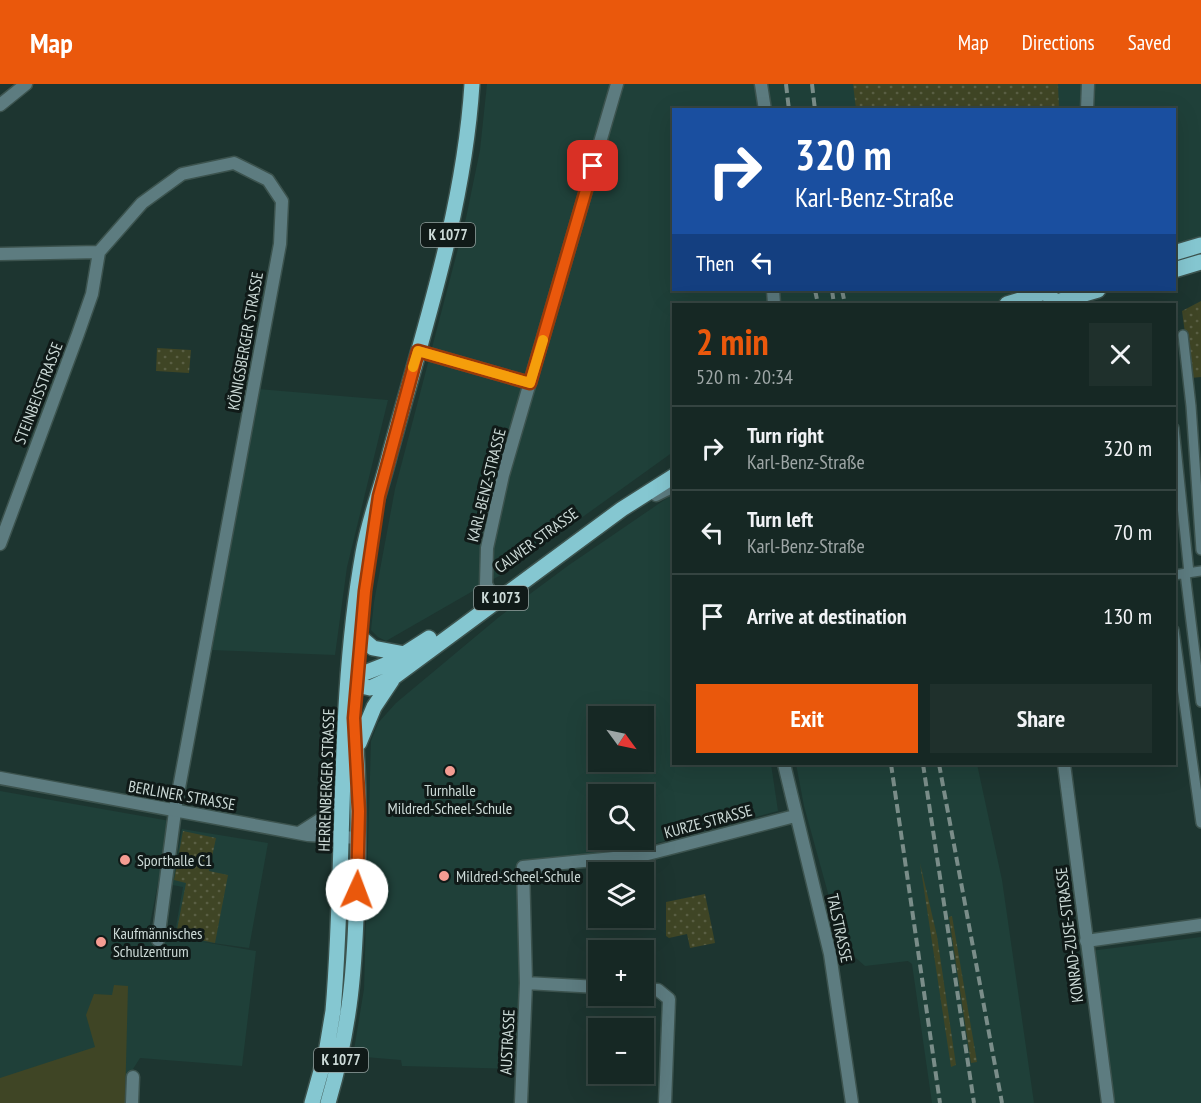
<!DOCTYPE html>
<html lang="en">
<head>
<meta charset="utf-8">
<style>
	:root { --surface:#162824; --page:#1f302c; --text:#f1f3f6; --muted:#9ea6a6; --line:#354441; --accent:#ea580c }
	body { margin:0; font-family:"PT Sans Narrow",sans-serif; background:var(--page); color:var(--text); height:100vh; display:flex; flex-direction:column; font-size:22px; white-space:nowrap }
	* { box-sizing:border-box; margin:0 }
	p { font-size:20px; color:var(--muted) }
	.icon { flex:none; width:33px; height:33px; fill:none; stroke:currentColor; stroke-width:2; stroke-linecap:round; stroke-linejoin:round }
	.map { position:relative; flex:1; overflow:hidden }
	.panel { position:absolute; left:672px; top:219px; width:504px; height:462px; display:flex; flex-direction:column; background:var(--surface); border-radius:0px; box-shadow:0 6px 24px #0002,0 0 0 2px var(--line) }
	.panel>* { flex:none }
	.hud { position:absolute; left:672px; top:24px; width:504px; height:183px; border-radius:0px; box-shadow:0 6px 24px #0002,0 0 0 2px var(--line); background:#1a4fa0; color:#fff; overflow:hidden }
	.needle { width:39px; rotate:123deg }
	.buttons { position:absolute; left:588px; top:622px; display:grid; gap:12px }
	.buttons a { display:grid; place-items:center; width:66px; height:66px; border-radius:0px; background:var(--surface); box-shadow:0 6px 24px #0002,0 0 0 2px var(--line); font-size:30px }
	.pin { position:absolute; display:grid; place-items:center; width:51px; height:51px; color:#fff; margin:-26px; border-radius:12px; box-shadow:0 3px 9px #0006 }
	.me { position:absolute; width:66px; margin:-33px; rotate:2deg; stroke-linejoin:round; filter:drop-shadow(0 0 4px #0008) }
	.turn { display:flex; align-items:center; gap:21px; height:126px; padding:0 24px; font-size:27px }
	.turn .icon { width:78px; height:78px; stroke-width:2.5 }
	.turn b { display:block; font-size:42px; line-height:51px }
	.then { display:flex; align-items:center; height:57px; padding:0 24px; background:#0003; gap:12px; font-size:22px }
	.round { display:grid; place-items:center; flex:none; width:63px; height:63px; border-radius:0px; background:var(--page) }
	.headline { display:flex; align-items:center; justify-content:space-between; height:102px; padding:0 24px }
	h1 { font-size:36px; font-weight:600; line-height:45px; color:var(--accent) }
	.action { display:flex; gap:12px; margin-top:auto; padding:12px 24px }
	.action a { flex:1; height:69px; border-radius:0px; background:var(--accent); color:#fff; font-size:24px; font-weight:600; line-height:69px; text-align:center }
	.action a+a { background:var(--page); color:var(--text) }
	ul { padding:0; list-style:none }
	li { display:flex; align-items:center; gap:18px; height:84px; padding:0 24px; border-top:2px solid var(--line) }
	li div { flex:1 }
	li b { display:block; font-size:22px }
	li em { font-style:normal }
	header { display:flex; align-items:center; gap:36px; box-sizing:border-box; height:84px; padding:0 30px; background:var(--accent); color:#fff }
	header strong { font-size:28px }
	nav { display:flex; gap:33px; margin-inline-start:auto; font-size:21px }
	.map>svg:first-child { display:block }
</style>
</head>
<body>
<header>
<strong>Map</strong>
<nav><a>Map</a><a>Directions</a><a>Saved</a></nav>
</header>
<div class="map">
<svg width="1201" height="1019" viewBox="0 0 1201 1019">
	<defs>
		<pattern id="green-dots" width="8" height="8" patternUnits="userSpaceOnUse" patternTransform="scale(1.5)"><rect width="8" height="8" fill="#3f4525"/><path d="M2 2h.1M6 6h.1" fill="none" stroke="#5a5f44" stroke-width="1.8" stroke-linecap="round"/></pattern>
	</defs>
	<rect width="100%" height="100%" fill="#1d3530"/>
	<path fill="#1f4039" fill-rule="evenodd" d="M 487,0 L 1201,0 L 1201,160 L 1175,168 L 1174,26 L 674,26 L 674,206 L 1051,206 L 1005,220 L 674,220 L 673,368 L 506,488 L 386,557 L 378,553 L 371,546 L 374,518 L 395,405 L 466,134 L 480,66 Z
		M 258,305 L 388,316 L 347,483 L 335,571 L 212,566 Z
		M 673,410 L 674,680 L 771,680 L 778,727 L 657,759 L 644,766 L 519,780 L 523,899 L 517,985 L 402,982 L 401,976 L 353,972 L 364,905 L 371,657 L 378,639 L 396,619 L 499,533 L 569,481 ZM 598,633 L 644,633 L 644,678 L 598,678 ZM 598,711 L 644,711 L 644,756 L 598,756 Z
		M 796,680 L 977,680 L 1002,796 L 1034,1019 L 932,1019 L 912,880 L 908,877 L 865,882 L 848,867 L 838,832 L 834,831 L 804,722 Z
		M 0,707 L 170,737 L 148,850 L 174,854 L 183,803 L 172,801 L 182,745 L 268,759 L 249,864 L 191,856 L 256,867 L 242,982 L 140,974 L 126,996 L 0,1019 Z
		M 1201,853 L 1201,1019 L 1105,1019 L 1090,867 Z"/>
	<path fill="url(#green-dots)" d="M 853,0 L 1058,0 L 1059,25 L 856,25 Z
		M 1201,217 L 1201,293 L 1191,294 L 1182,227 Z
		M 157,264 L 191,266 L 189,289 L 156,287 Z
		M 183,747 L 216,754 L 209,787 L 228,791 L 215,859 L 176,851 L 186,799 L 174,796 Z
		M 920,779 L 937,852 L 956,981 L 951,983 Z
		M 705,810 L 715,859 L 690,864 L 687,850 L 669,854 L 666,852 L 666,818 Z
		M 952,832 L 977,978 L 971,979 L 949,833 Z"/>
	<path fill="#3f4525" d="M 114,901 L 128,902 L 125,1019 L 0,1019 L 0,994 L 95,963 L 86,931 L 94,910 L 112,911 Z"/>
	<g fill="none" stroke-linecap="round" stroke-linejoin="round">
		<g stroke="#3c534e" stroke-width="12">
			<path id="pedestrian" d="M 1183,251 L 1191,322 L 1201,466
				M 1174,344 L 1189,489
				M 1185,489 L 1201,618
				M 1174,491 L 1201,487
				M 1174,546 L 1201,739"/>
		</g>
		<g stroke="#3c534e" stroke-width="15">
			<path id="minor" d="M 761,0 L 765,26
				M 0,21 L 26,0
				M 1087,26 L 1088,0
				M 0,170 L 99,168 L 142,119 L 182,90 L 234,79 L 268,96 L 282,117 L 280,160 L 176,720 L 158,856
				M 773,206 L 774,220
				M 418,267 L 530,299
				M 656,411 L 674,402
				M 0,460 L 78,250 L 92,210 L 99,168
				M 492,511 L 486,500 L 487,464 L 503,391 L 617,0
				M 784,680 L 830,870 L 852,1019
				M 1086,857 L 1201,841
				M 526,899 L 598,903
				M 644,906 L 658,906 L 669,915 L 665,1019
				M 132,1019 L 133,993
				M 521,1019 L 526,899 L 523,783 L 644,771 L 795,732"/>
		</g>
		<g stroke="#3c534e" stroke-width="15">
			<path id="tertiary" d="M 1064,680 L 1108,1019
				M 0,694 L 308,751 L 358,754
				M 299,749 L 324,733 L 342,703"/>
		</g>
		<g stroke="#3c534e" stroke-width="18">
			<path id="primary" d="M 1174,169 L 1201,161
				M 1174,186 L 1201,178
				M 1007,220 L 1051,206
				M 1050,220 L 1098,206
				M 360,553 L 373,564 L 405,570
				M 348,599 L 370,604 L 394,593 L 622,425 L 674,392
				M 348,599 L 362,590 L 390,579 L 429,554
				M 359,659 L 374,623 L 392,596
				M 312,1019 L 326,969 L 333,927 C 346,775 336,620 363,469 C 369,435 382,402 390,369 C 423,248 464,126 472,0
				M 328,1019 C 351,941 355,883 357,803 C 359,747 359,691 354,635"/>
		</g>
		<use href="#pedestrian" stroke="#5d7c80" stroke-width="9"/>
		<use href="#minor" stroke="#5d7c80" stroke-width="12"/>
		<use href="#tertiary" stroke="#5d7c80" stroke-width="12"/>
		<use href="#primary" stroke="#85c7d1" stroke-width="15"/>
		<path stroke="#7a8d89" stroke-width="4" stroke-dasharray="9 4.5" stroke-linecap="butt" d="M 786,0 L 789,26
			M 812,0 L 815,26
			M 815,206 L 818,220
			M 832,206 L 834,220
			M 842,206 L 845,220
			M 891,680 L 940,1019
			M 923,680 L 974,1019
			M 939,680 L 1002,1019"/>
	</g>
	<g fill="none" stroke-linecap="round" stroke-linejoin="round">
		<g stroke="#983908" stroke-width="15">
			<path id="route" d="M 357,806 L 359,727 L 354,634 L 365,507 L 379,412 L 418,267 L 530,299 L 593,82"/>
		</g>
		<use href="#route" stroke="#ea580c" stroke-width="10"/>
		<path stroke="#f59e0b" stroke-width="10" d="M 413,283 L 418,267 L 530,299 L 543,256"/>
	</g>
	<g fill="#f59c92" stroke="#101a18" stroke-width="2">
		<circle cx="450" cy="687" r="6"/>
		<circle cx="125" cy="776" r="6"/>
		<circle cx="444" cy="792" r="6"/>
		<circle cx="101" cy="858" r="6"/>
	</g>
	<g text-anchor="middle" stroke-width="6" stroke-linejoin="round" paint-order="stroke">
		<g fill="#101a18" stroke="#94a09e" stroke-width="1.5">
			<rect x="421" y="139" width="54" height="24" rx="4.5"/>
			<rect x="474" y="502" width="54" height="24" rx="4.5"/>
			<rect x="314" y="964" width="54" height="24" rx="4.5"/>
		</g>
		<g font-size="15" font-weight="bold" fill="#ccdad7">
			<text x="448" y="156">K 1077</text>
			<text x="501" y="519">K 1073</text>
			<text x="341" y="981">K 1077</text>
		</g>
		<g font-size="16" fill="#ccdad7" stroke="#101a18">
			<text transform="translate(245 257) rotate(-80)" y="6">KÖNIGSBERGER STRASSE</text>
			<text transform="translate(38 309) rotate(-69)" y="6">STEINBEISSTRASSE</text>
			<text transform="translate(486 401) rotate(-76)" y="6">KARL-BENZ-STRASSE</text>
			<text transform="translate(536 456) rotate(-36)" y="6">CALWER STRASSE</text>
			<text transform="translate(326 696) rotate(-88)" y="6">HERRENBERGER STRASSE</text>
			<text transform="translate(182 711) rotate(10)" y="6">BERLINER STRASSE</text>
			<text transform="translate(708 737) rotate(-15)" y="6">KURZE STRASSE</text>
			<text transform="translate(840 844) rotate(78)" y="6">TALSTRASSE</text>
			<text transform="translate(1069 851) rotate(-97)" y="6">KONRAD-ZUSE-STRASSE</text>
			<text transform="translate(507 958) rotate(-87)" y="6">AUSTRASSE</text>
		</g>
		<g font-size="16" fill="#ccdad7" stroke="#101a18" text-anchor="start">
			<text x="450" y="712" text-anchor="middle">Turnhalle<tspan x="450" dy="18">Mildred-Scheel-Schule</tspan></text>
			<text x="137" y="782">Sporthalle C1</text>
			<text x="456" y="798">Mildred-Scheel-Schule</text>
			<text x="113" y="855">Kaufmännisches<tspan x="113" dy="18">Schulzentrum</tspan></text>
		</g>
	</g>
</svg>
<div class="buttons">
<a><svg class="needle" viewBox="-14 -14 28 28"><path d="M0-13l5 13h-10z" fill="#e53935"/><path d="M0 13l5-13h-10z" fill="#9ea6a6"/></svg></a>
<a><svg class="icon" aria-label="search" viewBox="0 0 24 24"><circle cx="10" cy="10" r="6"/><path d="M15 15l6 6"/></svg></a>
<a><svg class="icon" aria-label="layers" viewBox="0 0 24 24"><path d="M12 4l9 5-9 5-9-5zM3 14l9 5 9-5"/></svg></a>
<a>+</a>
<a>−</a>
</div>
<div class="pin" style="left:593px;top:82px;background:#d93025"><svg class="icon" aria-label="arrive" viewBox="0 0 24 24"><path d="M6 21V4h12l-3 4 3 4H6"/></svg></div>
<svg class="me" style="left:357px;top:806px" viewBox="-20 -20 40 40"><circle r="19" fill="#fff"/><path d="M0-13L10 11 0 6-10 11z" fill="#ea580c"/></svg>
<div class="hud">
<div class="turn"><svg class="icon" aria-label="right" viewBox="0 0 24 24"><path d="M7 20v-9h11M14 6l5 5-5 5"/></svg><div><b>320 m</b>Karl-Benz-Straße</div></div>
<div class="then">Then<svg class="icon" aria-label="left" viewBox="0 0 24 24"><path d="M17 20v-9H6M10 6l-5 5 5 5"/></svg></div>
</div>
<section class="panel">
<div class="headline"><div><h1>2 min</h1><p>520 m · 20:34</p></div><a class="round"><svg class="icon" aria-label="close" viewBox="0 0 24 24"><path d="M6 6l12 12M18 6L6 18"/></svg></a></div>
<ul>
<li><svg class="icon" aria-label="right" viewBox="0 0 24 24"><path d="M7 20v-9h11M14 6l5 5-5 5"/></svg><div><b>Turn right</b><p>Karl-Benz-Straße</p></div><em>320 m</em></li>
<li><svg class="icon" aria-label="left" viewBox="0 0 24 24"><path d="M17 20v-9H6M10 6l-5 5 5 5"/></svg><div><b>Turn left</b><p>Karl-Benz-Straße</p></div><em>70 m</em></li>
<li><svg class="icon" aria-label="arrive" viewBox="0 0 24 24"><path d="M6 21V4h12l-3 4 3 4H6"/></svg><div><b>Arrive at destination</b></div><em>130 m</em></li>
</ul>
<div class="action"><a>Exit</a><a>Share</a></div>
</section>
</div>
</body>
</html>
